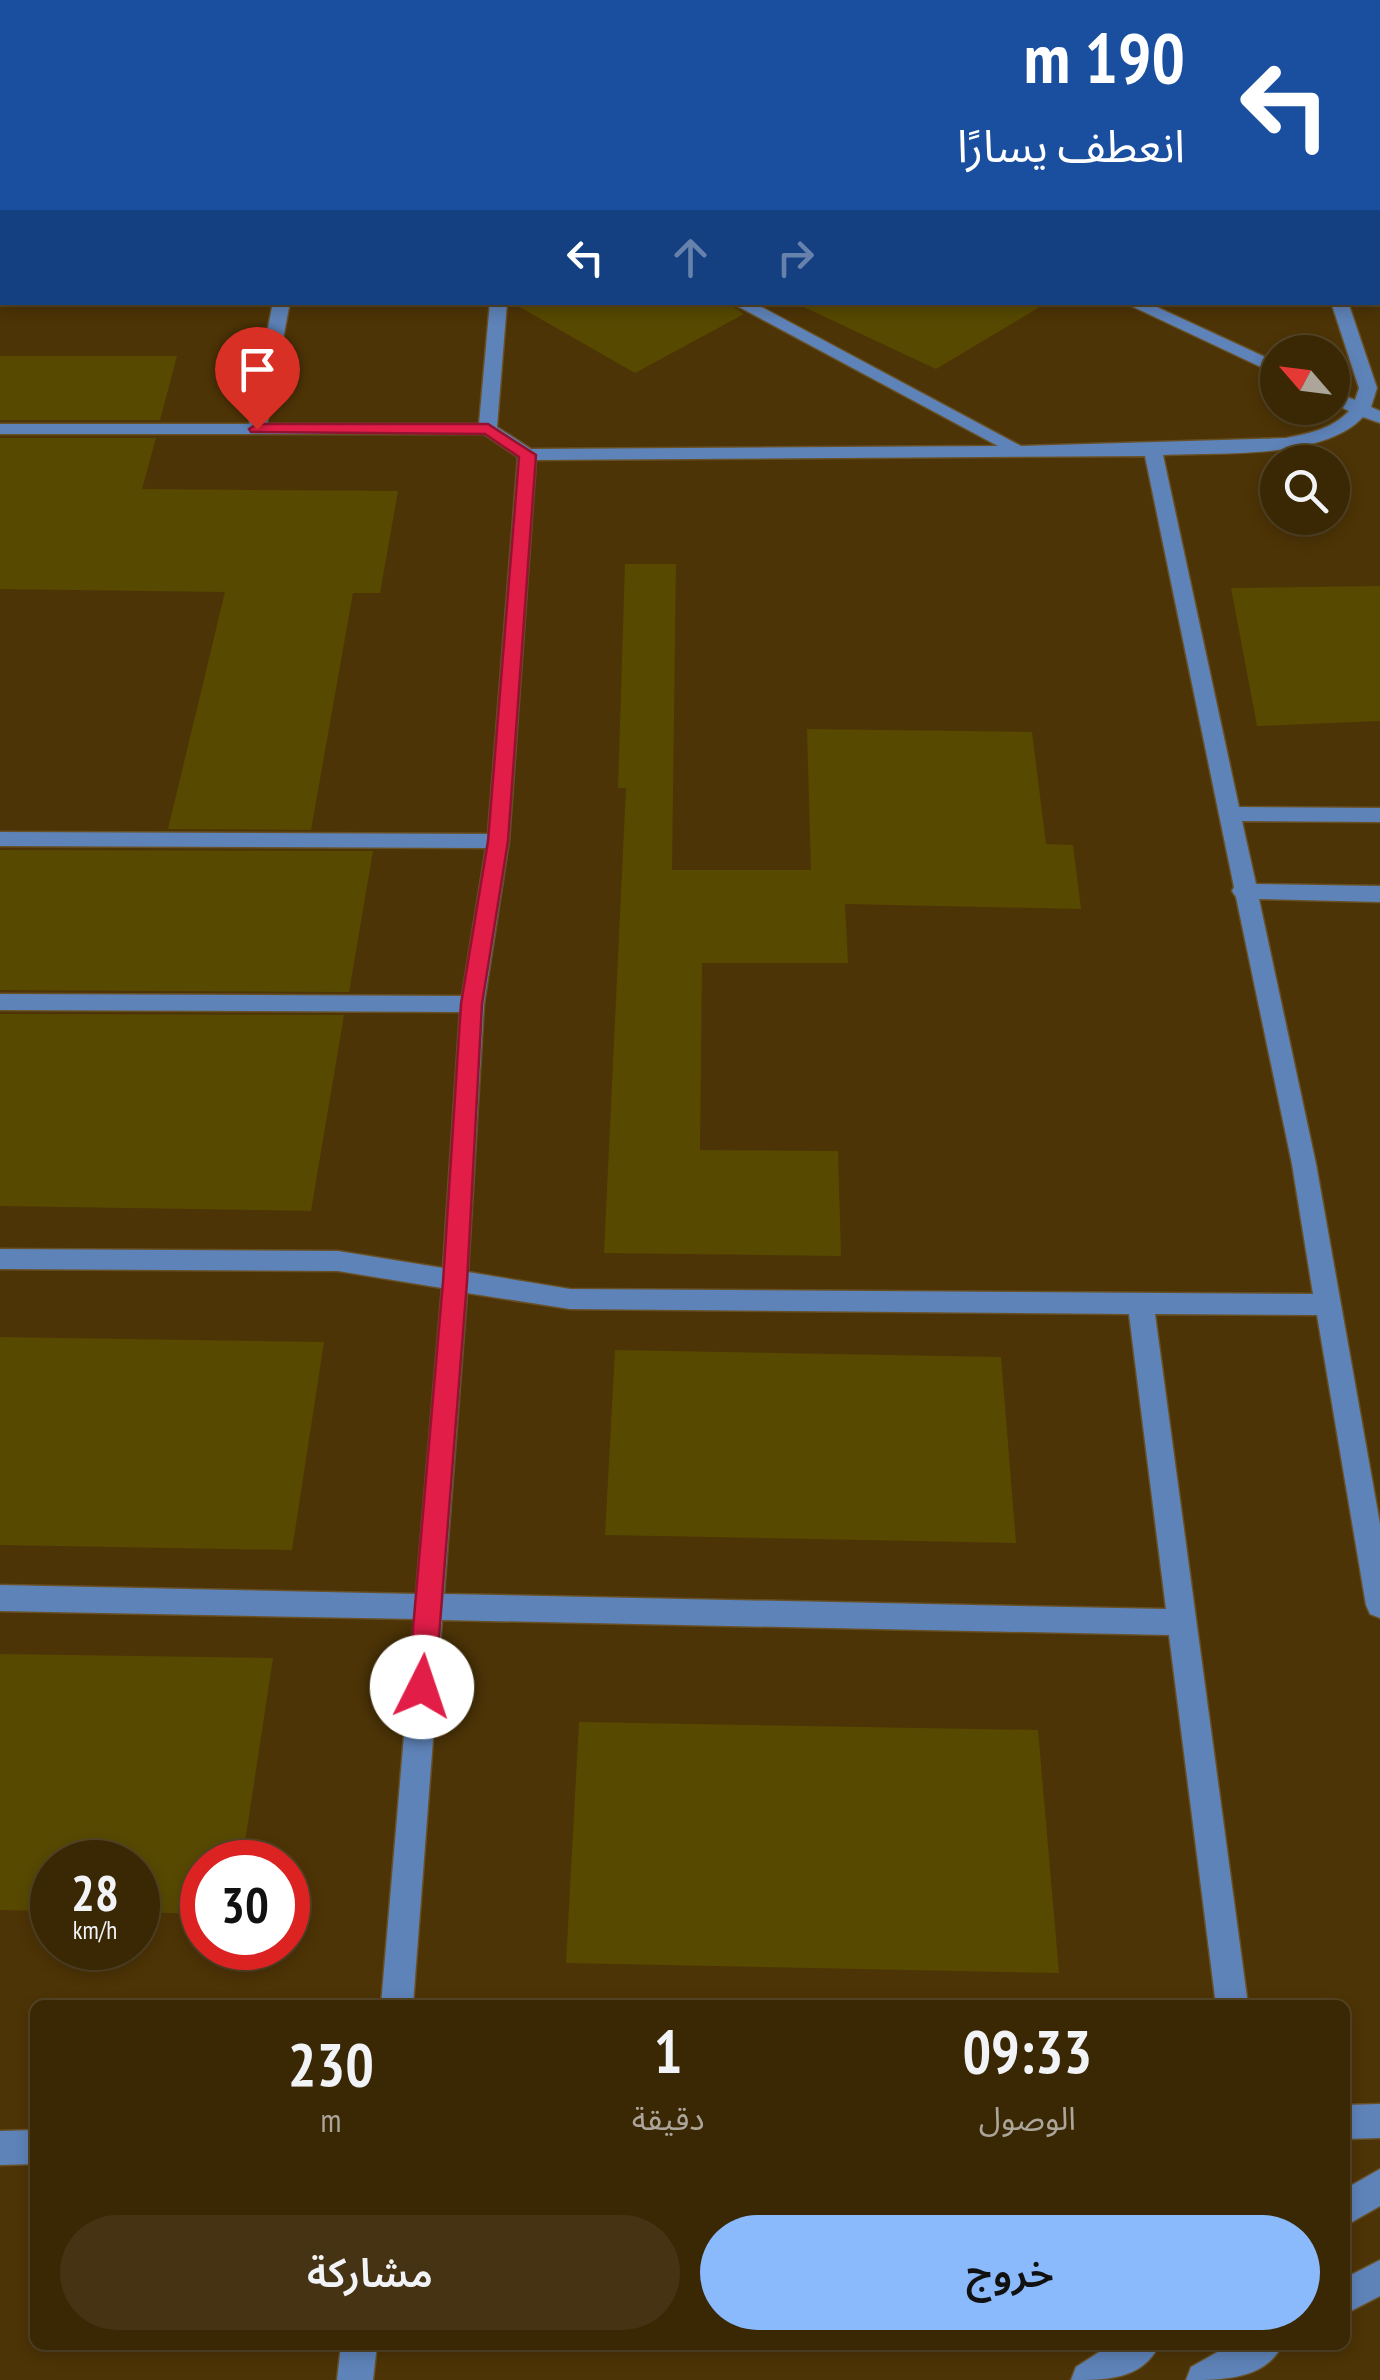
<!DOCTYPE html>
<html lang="ar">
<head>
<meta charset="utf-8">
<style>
	:root { --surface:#3a2704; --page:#453313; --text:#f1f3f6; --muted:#aba59a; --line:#544426; --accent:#8abafc }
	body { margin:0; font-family:"PT Sans Narrow","Noto Sans Arabic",sans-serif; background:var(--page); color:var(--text); direction:rtl; height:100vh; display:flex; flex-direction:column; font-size:38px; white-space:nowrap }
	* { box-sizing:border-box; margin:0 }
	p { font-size:32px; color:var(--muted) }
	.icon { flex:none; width:55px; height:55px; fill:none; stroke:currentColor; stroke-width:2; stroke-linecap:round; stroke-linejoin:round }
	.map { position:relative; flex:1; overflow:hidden; direction:ltr }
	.sheet { position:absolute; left:30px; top:2000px; width:1320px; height:350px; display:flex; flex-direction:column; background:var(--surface); border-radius:15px; box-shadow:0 5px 15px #0003,0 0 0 2px var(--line); direction:rtl }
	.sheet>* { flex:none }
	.top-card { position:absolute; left:0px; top:0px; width:1380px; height:305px; box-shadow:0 5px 15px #0003,0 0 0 2px var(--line); direction:rtl; background:#1a4fa0; color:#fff; overflow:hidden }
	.needle { width:65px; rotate:298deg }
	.controls { position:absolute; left:1260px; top:335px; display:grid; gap:20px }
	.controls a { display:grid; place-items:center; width:90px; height:90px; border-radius:50%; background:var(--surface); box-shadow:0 5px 15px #0003,0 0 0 2px var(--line); font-size:50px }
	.speed { position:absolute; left:30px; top:1840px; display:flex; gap:20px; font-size:50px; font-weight:700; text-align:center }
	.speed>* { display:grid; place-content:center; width:130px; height:130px; border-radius:50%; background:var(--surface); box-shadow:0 5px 15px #0003,0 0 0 2px var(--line); line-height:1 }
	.speed small { font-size:25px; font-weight:400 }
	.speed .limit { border:15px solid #d22; background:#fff; color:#111 }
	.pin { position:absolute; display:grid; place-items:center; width:85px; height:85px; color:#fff; margin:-102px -42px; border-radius:50% 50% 50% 0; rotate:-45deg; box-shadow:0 0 10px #0007 }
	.pin .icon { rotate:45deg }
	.me { position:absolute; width:110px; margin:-55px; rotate:4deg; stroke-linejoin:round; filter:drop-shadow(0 0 8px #0008) }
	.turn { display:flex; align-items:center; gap:35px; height:210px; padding:0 30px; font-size:45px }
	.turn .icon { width:130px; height:130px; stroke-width:2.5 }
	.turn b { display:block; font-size:70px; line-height:85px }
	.lanes { display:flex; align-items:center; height:95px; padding:0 30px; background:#0003; justify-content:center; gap:50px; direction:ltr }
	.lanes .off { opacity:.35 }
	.eta { display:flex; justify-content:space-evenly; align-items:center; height:170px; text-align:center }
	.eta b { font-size:60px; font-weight:600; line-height:70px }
	.cta { display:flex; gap:20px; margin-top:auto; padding:20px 30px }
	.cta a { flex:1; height:115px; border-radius:60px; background:var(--accent); color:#111; font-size:40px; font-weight:600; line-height:115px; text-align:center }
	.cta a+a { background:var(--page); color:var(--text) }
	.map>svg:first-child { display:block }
</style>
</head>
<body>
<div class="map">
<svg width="1380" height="2380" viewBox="0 0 1380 2380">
	<rect width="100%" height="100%" fill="#4d3406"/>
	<path fill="#574900" d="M 511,302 L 726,302 L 744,314 L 635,373 Z
		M 793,302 L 1048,302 L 936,369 Z
		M 0,356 L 177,356 L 160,420 L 0,420 Z
		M 0,438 L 156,438 L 142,489 L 398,491 L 380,593 L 353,593 L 311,830 L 168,829 L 225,592 L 0,589 Z
		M 625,564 L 676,564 L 672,870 L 811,870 L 807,729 L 1032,732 L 1046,844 L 1073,845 L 1081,909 L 845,904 L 848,963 L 702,963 L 700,1150 L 838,1151 L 841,1256 L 604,1253 L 626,788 L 618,788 Z
		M 1380,586 L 1380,721 L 1257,726 L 1231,588 Z
		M 0,850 L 373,851 L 349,992 L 0,990 Z
		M 0,1014 L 344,1015 L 311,1211 L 0,1206 Z
		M 0,1337 L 324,1342 L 292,1550 L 0,1545 Z
		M 615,1350 L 1001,1357 L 1016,1543 L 605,1535 Z
		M 0,1654 L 273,1658 L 242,1862 L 202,1862 L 202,1914 L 138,1912 L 138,1862 L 52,1862 L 52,1911 L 0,1910 Z
		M 579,1722 L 1038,1730 L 1059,1973 L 566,1963 Z"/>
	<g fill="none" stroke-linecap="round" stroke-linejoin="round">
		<g stroke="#685026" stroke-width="3">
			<path id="minor" d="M 58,0 L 72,0 L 72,2 L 58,2 Z
				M 177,0 L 193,0 L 194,2 L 179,2 Z
				M 0,18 L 2,18 L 2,26 L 0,26 Z
				M 0,133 L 2,133 L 2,143 L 0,143 Z
				M 1380,280 L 1380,292 L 1378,292 L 1378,281 Z
				M 0,281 L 2,281 L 2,291 L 0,291 Z
				M 273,302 L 290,302 L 267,424 L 479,424 L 490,302 L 507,302 L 497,427 L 531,449 L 998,446 L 730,302 L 752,302 L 1021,446 L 1286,438 C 1310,433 1332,429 1349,411 L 1332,403 L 1332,391 L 1355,400 L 1359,388 L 1331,302 L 1348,302 L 1377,388 L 1371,407 L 1380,411 L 1380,423 L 1363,417 C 1323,460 1219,452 1163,455 L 1239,807 L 1380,808 L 1380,822 L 1242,821 L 1256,884 L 1380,886 L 1380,902 L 1259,899 L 1316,1164 L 1380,1524 L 1380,1618 L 1370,1614 L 1366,1605 L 1317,1315 L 1155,1314 L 1248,2005 L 1216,2005 L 1169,1635 L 442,1620 L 413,2005 L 381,2005 L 414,1619 L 0,1611 L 0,1585 L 416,1594 L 442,1288 L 338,1271 L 0,1269 L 0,1249 L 338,1251 L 443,1268 L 460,1012 L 0,1010 L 0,994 L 462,996 L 486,848 L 0,846 L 0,832 L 488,834 L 518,457 L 484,434 L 0,434 L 0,424 L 249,424 ZM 1145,456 L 1234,887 L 1232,891 L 1236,897 L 1292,1164 L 1313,1294 L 570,1289 L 468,1272 L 484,1004 L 509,841 L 536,460 ZM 467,1293 L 570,1309 L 1129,1314 L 1166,1609 L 444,1594 Z
				M 1123,302 L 1146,302 L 1278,363 L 1278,375 Z
				M 1380,2104 L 1380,2138 L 1345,2139 L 1345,2105 Z
				M 35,2130 L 35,2164 L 0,2165 L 0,2131 Z
				M 1380,2169 L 1380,2206 L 1345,2226 L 1345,2189 Z
				M 1380,2260 L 1380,2296 L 1345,2314 L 1345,2278 Z
				M 341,2345 L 377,2345 L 373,2380 L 337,2380 Z
				M 1110,2345 L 1159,2345 C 1143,2380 1105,2380 1071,2380 L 1076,2367 Z
				M 1230,2345 L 1282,2345 C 1266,2380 1220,2380 1186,2380 L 1191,2367 Z"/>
		</g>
		<g stroke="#685026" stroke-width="3">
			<path id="major" d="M 809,0 L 828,0 L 829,2 L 811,2 Z
				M 923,0 L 942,0 L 943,2 L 925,2 Z
				M 1378,182 L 1380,183 L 1380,193 L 1378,192 Z
				M 1378,236 L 1380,237 L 1380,247 L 1378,246 Z"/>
		</g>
		<use href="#minor" fill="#5e83b8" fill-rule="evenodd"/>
		<use href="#major" fill="#adcbf6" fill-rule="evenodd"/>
	</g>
	<path fill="#e11d48" stroke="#92132f" stroke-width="2.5" d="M 257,424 L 488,424 L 536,455 L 508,841 L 482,1004 L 467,1282 L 435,1687 L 431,1695 L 422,1699 L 412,1695 L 408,1687 L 443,1282 L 461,1004 L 488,841 L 519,457 L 485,434 L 251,432 L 249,429 Z"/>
</svg>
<div class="controls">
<a><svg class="needle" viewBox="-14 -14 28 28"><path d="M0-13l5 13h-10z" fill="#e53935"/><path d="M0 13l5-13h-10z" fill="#aba59a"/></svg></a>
<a><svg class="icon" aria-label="search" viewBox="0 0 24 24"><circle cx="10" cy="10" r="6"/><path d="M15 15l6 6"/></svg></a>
</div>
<div class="speed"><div>28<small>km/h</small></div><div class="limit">30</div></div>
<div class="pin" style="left:257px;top:429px;background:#d93025"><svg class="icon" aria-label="arrive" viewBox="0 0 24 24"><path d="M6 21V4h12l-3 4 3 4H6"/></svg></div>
<svg class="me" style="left:422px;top:1687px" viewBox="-20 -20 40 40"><circle r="19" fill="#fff"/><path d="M0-13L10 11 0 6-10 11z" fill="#e11d48"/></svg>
<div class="top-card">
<div class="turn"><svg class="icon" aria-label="left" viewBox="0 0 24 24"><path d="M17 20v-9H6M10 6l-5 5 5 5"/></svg><div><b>190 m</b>انعطف يسارًا</div></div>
<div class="lanes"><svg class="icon" aria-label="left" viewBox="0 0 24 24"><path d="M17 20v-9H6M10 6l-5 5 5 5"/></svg><svg class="icon off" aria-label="ahead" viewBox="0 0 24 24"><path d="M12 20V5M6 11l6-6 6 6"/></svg><svg class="icon off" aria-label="right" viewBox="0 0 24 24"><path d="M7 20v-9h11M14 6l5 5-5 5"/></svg></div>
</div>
<section class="sheet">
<div class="eta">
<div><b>09:33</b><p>الوصول</p></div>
<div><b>1</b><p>دقيقة</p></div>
<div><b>230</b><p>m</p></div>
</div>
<div class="cta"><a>خروج</a><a>مشاركة</a></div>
</section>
</div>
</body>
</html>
